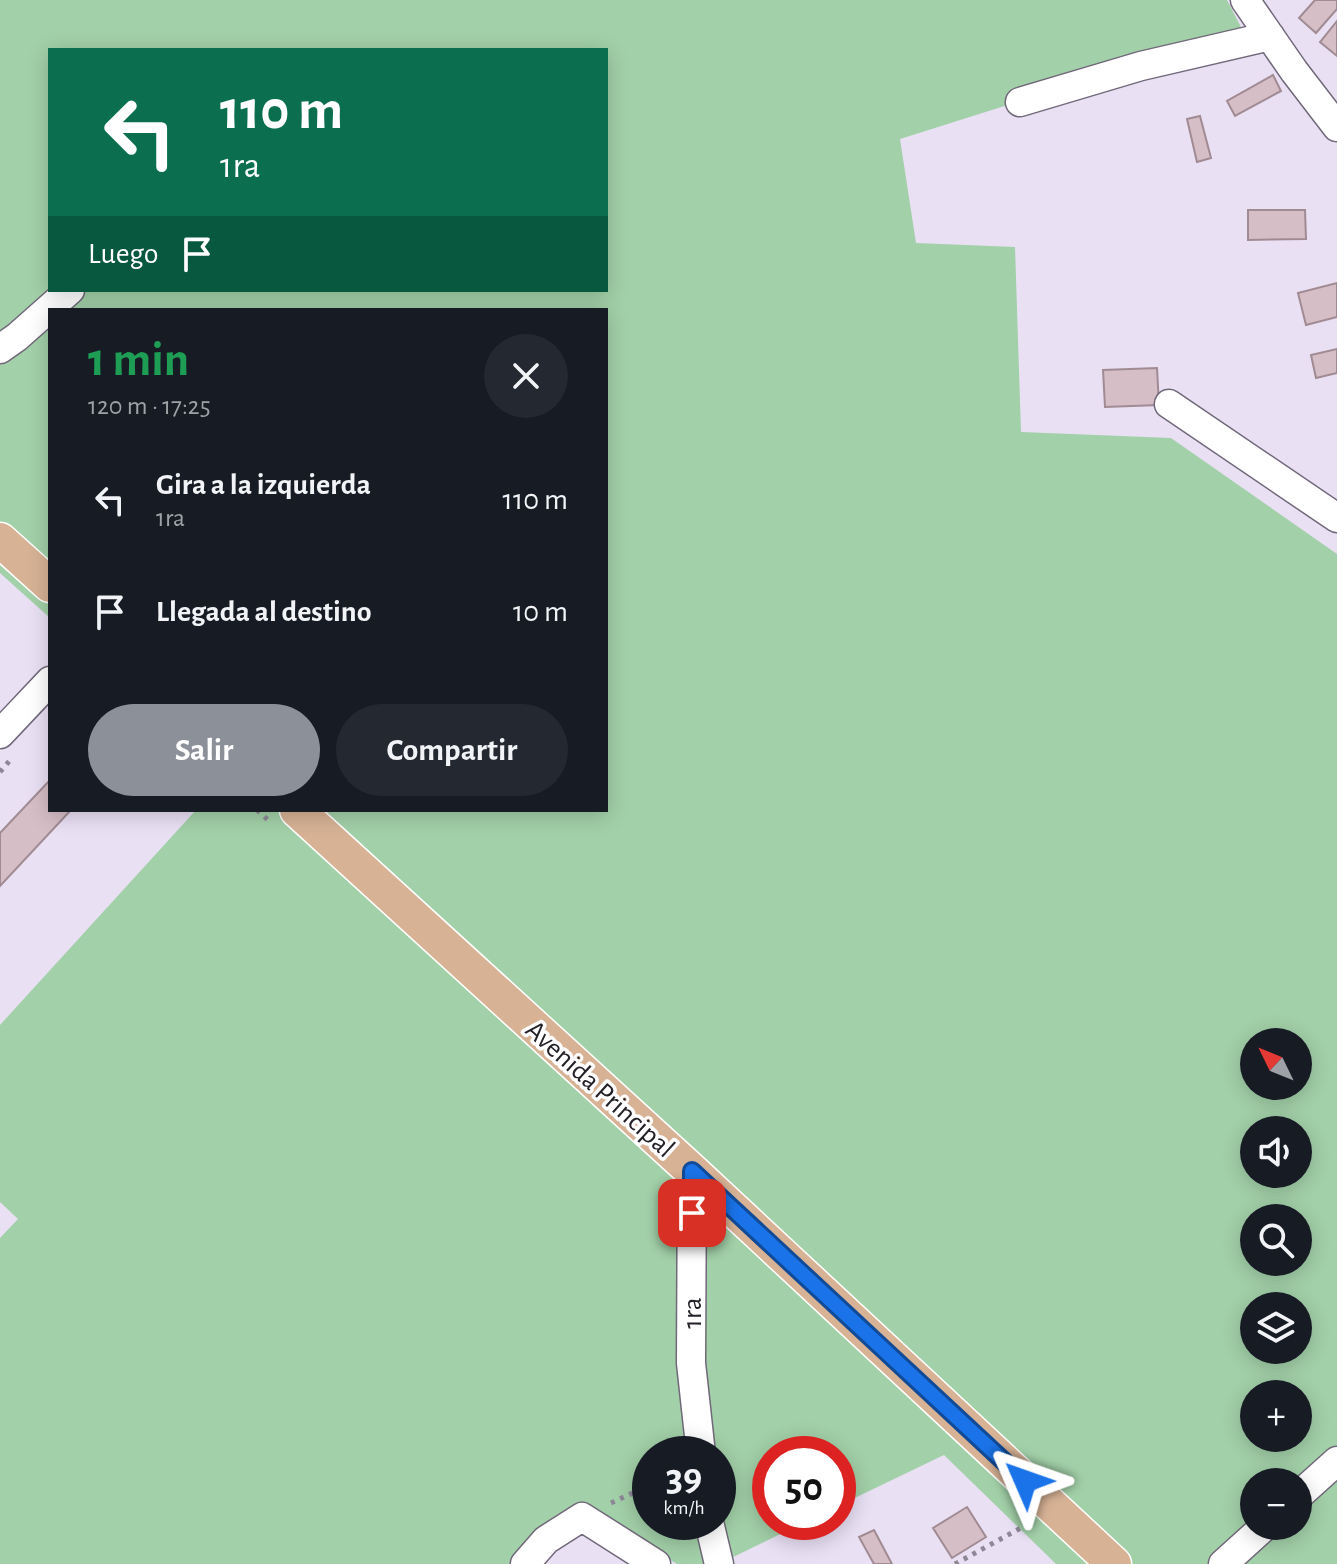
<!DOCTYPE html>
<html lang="es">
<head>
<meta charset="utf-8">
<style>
	:root { --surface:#171b24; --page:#242831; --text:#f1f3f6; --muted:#9ea1a6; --accent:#8c9099 }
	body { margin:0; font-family:"Alegreya Sans",sans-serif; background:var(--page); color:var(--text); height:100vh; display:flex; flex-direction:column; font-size:30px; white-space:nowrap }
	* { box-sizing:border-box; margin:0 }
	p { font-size:26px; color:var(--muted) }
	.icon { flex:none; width:44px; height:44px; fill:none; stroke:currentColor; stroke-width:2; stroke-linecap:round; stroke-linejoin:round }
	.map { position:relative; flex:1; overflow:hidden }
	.sheet { position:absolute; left:48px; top:308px; width:560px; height:504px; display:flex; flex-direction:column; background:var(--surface); border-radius:0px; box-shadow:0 4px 20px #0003 }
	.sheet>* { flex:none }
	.top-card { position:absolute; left:48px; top:48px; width:560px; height:244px; border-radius:0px; box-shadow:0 4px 20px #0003; background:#0b6e4f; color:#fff; overflow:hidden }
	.needle { width:52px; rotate:313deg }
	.tools { position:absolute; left:1240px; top:1028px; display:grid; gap:16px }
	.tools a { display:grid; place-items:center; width:72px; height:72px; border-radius:50%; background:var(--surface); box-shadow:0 4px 20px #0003; font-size:40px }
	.speed { position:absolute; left:632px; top:1436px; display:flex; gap:16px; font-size:40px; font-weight:700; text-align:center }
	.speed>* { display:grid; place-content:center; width:104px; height:104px; border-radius:50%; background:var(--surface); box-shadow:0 4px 20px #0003; line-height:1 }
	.speed small { font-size:20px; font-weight:400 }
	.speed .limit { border:12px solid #d22; background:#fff; color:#111 }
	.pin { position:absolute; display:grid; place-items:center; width:68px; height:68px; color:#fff; margin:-34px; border-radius:16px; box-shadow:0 4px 12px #0006 }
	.me { position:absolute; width:88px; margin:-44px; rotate:313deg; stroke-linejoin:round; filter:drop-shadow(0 0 6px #0008) }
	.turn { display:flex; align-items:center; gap:28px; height:168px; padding:0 40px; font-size:36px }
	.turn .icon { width:104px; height:104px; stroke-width:2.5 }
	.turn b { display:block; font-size:56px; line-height:68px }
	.then { display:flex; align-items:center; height:76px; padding:0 40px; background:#0003; gap:16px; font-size:30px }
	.round { display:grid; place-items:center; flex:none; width:84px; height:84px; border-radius:42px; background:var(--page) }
	.summary { display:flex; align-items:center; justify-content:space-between; height:136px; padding:0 40px }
	h1 { font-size:48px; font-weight:700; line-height:60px; color:#1e9e55 }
	.action { display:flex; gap:16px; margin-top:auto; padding:16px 40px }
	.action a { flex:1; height:92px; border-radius:48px; background:var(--accent); color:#fff; font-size:32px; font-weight:700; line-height:92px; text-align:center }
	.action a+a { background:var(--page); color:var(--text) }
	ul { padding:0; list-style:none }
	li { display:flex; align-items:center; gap:24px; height:112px; padding:0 40px }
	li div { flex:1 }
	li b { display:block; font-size:30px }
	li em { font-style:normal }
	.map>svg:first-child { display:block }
</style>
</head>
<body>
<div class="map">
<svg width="1337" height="1564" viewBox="0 0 1337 1564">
	<rect width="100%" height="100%" fill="#e9e0f4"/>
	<path fill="#a2d0a8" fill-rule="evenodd" d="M 0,0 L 1227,0 L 1243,31 L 900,139 L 916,243 L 1015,247 L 1021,432 L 1171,438 L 1337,554 L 1337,1564 L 1056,1564 L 944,1455 L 838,1506 L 838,1454 L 770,1454 L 770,1522 L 805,1522 L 719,1564 L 677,1564 L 585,1508 L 532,1564 L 0,1564 L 0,1238 L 18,1219 L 0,1202 L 0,1025 L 196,810 L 606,810 L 606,310 L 50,310 L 50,618 L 0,573 ZM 50,50 L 606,50 L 606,290 L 50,290 ZM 1254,1042 L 1298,1042 L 1298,1086 L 1254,1086 ZM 1254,1130 L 1298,1130 L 1298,1174 L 1254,1174 ZM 1254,1218 L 1298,1218 L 1298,1262 L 1254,1262 ZM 1254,1306 L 1298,1306 L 1298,1350 L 1254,1350 ZM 1254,1394 L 1298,1394 L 1298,1438 L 1254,1438 ZM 650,1454 L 718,1454 L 718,1522 L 650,1522 ZM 1254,1482 L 1298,1482 L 1298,1526 L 1254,1526 Z"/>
	<path fill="#d6bec6" stroke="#a18b93" stroke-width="2" d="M 1315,0 L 1337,0 L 1337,9 L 1316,33 L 1299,18 Z
		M 1337,21 L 1337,56 L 1320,42 Z
		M 1273,75 L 1281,91 L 1235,116 L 1227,101 Z
		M 1200,116 L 1211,158 L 1197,162 L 1187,119 Z
		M 1248,210 L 1305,210 L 1306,239 L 1248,240 Z
		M 1337,283 L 1337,317 L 1306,325 L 1298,293 Z
		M 1337,349 L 1337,373 L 1316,378 L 1311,355 Z
		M 1157,368 L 1159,405 L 1105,407 L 1103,370 Z
		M 50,780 L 50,810 L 71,810 L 0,886 L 0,833 Z
		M 967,1507 L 986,1537 L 952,1558 L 933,1528 Z
		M 874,1530 L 892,1564 L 874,1564 L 859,1537 Z"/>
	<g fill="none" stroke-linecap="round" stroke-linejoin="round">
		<g stroke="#71687a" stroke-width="31">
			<path id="minor" d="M 1245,0 L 1294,71 L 1337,127
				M 1020,102 L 1141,66 L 1270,36
				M 0,349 L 17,337 L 70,290
				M 1169,404 L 1337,518
				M 0,734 L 50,681
				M 692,1171 L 691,1363 L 701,1454
				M 1298,1496 L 1337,1461
				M 709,1522 L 719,1564
				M 525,1564 L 546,1540 L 582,1517 L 656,1564
				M 1223,1564 L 1265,1526"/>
		</g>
		<g stroke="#fff" stroke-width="37">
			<path id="major" d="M 0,540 L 50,585
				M 297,810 L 692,1171 L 1114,1564"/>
		</g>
		<path stroke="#8e8896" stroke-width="5" stroke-dasharray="4 6" stroke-linecap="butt" d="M 0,772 L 11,759
			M 257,810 L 268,820
			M 611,1503 L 650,1485
			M 955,1564 L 1028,1524"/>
		<use href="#minor" stroke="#fff" stroke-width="28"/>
		<use href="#major" stroke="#d7b295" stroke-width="34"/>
	</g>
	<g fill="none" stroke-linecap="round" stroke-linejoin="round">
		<g stroke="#114b97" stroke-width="20">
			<path id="route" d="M 692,1213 L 692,1171 L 1025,1481"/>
		</g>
		<use href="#route" stroke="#1a73e8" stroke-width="14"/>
	</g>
	<g text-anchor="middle" stroke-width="7" stroke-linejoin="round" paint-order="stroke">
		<g font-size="28" fill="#242128" stroke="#fff">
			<text transform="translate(601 1088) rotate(42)" y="10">Avenida Principal</text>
			<text transform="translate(691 1313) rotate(-90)" y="10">1ra</text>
		</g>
	</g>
</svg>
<div class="tools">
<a><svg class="needle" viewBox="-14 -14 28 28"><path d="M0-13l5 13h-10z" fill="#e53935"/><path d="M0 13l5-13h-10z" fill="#9ea1a6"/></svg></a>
<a><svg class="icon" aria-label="sound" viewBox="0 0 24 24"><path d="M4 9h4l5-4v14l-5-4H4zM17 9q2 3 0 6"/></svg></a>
<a><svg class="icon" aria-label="search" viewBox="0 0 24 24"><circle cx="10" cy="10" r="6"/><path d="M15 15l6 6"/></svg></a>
<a><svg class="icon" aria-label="layers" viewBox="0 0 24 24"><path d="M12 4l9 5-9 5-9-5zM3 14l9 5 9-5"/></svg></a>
<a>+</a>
<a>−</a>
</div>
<div class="speed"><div>39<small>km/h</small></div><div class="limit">50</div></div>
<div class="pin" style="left:692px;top:1213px;background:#d93025"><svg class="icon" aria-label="arrive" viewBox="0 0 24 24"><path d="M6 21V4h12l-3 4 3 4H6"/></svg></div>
<svg class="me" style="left:1025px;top:1481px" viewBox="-20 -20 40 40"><path d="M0-17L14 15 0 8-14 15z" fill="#1a73e8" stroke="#fff" stroke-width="4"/></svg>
<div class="top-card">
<div class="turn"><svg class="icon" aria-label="left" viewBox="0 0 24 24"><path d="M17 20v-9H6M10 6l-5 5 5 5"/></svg><div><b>110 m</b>1ra</div></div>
<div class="then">Luego<svg class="icon" aria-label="arrive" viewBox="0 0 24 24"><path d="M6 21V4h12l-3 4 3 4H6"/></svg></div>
</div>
<section class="sheet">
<div class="summary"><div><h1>1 min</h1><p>120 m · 17:25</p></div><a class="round"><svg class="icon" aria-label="close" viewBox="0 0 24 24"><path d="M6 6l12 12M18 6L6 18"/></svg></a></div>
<ul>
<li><svg class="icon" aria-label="left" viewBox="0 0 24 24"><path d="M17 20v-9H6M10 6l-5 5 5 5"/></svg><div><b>Gira a la izquierda</b><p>1ra</p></div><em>110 m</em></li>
<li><svg class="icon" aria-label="arrive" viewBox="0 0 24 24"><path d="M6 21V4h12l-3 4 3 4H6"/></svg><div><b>Llegada al destino</b></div><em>10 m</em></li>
</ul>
<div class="action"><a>Salir</a><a>Compartir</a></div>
</section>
</div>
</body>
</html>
